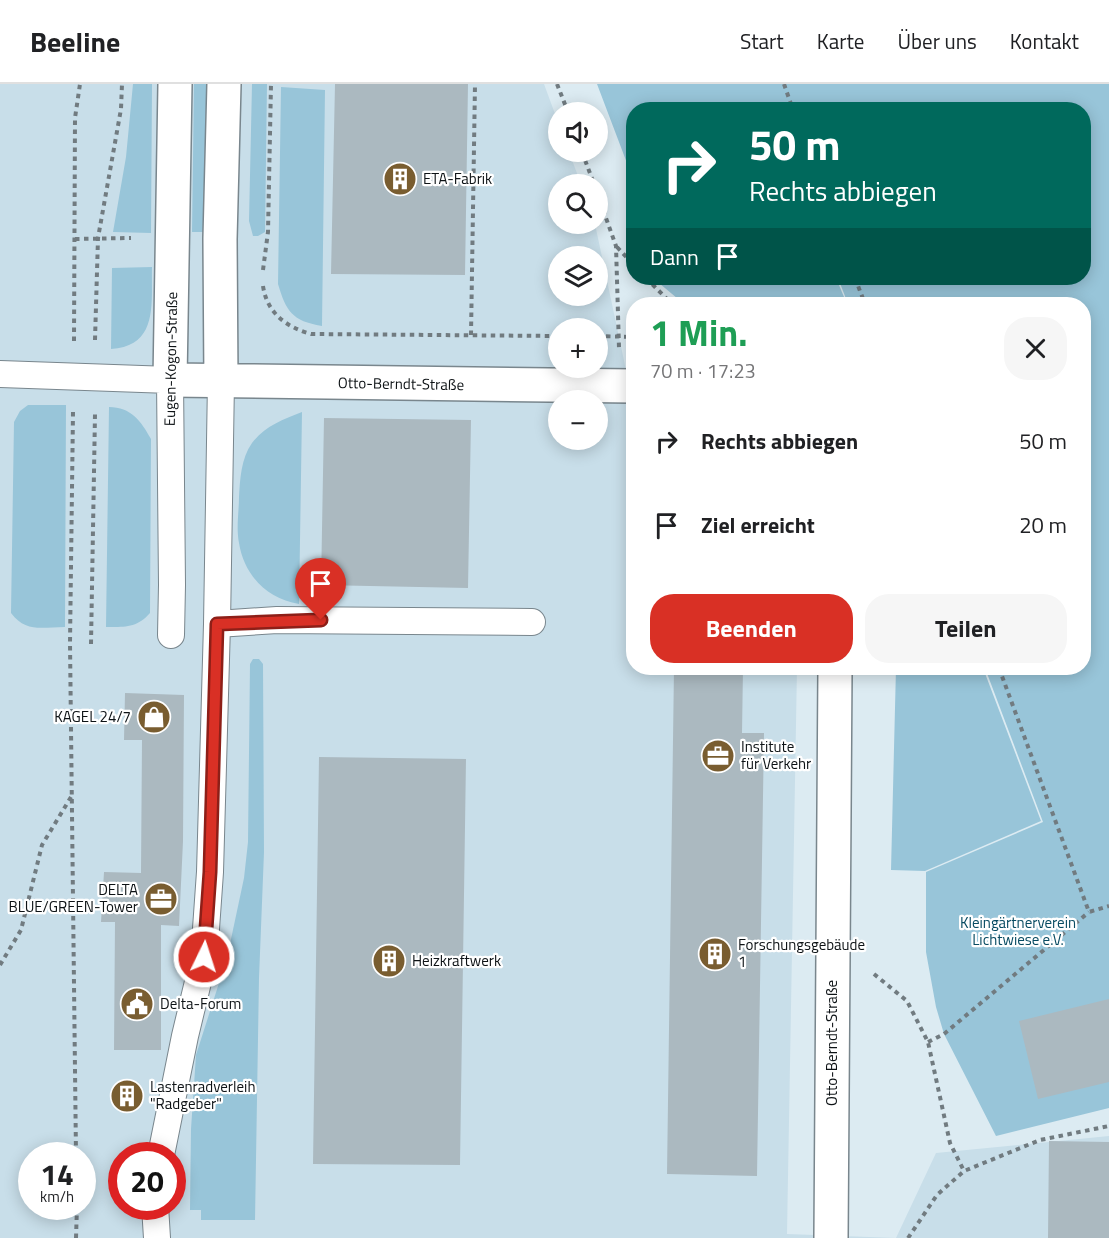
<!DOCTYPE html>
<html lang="de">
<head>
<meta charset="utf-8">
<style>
	:root { --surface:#fff; --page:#f6f6f6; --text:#202124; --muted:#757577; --line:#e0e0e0; --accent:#d93025 }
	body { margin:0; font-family:"Titillium Web",sans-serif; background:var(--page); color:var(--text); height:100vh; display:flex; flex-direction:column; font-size:22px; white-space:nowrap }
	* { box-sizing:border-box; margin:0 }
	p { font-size:20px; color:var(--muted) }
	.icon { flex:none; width:33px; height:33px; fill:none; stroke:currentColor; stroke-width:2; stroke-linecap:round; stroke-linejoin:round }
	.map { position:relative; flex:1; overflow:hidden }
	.drawer { position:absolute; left:626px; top:213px; width:465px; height:378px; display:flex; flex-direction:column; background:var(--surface); border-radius:24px; box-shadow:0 3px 15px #0003 }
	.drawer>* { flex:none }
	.top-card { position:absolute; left:626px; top:18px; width:465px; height:183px; border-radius:24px; box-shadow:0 3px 15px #0003; background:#00695c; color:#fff; overflow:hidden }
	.tools { position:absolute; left:548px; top:18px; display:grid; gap:12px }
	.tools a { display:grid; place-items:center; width:60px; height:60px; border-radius:50%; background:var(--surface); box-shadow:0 3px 15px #0003; font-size:30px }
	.speed { position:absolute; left:18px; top:1058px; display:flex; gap:12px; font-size:30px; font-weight:700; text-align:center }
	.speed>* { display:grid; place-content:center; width:78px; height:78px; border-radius:50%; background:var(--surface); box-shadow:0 3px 15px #0003; line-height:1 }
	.speed small { font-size:15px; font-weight:400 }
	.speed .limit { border:9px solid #d22; background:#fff; color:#111 }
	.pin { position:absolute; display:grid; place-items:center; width:51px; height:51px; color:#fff; margin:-62px -26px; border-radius:50% 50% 50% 0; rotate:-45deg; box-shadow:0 0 6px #0007 }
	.pin .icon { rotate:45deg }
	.me { position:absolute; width:66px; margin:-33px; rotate:4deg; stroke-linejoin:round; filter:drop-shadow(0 0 4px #0008) }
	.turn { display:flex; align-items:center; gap:21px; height:126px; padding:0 24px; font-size:27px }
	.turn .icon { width:78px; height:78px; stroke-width:2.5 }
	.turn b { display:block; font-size:42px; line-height:51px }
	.then { display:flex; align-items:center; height:57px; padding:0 24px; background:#0003; gap:12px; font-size:22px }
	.round { display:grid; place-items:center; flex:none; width:63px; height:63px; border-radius:24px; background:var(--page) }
	.headline { display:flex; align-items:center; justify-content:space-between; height:102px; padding:0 24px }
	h1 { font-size:36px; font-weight:700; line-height:45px; color:#1e9e55 }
	.button { display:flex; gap:12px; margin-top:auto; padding:12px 24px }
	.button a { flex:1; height:69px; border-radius:24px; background:var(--accent); color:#fff; font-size:24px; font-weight:700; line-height:69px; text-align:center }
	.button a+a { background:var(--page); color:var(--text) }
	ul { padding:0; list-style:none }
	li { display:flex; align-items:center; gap:18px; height:84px; padding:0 24px }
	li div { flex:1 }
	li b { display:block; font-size:22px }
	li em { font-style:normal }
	header { display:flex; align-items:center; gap:36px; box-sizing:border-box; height:84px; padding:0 30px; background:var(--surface); border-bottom:2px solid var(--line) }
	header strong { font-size:28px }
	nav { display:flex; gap:33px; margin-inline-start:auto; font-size:21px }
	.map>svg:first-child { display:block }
</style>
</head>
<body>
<header>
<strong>Beeline</strong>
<nav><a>Start</a><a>Karte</a><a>Über uns</a><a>Kontakt</a></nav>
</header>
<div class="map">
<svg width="1109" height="1154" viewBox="0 0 1109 1154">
	<rect width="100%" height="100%" fill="#dcebf2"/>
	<path fill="#c8dee9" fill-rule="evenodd" d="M 0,0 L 544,0 L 558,38 L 558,68 L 569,68 L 581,100 L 558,100 L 558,140 L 595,140 L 633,319 L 633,584 L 797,584 L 787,1150 L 896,1154 L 936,1069 L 1109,1052 L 1109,1154 L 0,1154 ZM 558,172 L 597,172 L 597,212 L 558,212 ZM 558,244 L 597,244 L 597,284 L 558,284 ZM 558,316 L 597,316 L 597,356 L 558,356 ZM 32,1071 L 82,1071 L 82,1122 L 32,1122 ZM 122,1071 L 172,1071 L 172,1122 L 122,1122 Z"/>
	<path fill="#98c5d9" d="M 133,0 L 152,0 L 151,149 L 113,148 L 126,73 Z
		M 194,0 L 207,0 L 205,148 L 192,148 Z
		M 252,0 L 267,0 L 265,148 L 258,152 L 253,152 L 249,137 Z
		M 597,0 L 1109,0 L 1109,1024 L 996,1052 L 944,950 L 936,923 L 926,868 L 926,788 L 1043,738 L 985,584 L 1083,584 L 1083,220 L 848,220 L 838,194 L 1083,194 L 1083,26 L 633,26 L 633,95 Z
		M 281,3 L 325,6 L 322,242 C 292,237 286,227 278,200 Z
		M 152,183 C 151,219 159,262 111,265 L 112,184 Z
		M 653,194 L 836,194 L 847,220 L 684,220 Z
		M 28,321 L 66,321 L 65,543 C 42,543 26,549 11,529 L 14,338 L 20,327 Z
		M 109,323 C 131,323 141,337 151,355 L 150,529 C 137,544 125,543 106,543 Z
		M 302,328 L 299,520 C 267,515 244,491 239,459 C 236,444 239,427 239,413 C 240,396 241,374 252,359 C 265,342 282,336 302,328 Z
		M 253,575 L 259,575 L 263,580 L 264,768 L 259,894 L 255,1136 L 201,1136 L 201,1126 L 190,1126 L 191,1045 L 196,971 L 227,874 L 244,794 L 248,758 L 250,580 Z
		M 896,584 L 983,584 L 1041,737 L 925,787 L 891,786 Z"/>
	<path fill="#abb9c0" d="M 335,0 L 468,0 L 465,191 L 331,190 Z
		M 324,334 L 471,336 L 468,504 L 321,501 Z
		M 674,584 L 743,584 L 742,649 L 764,649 L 757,1092 L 667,1090 Z
		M 125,609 L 184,611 L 183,757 L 179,842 L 161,841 L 161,966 L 114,966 L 115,838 L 101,838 L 104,788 L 141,789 L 142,656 L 124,656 Z
		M 319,673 L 466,675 L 460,1081 L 313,1080 Z
		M 1109,915 L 1109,998 L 1038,1015 L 1019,937 Z
		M 1049,1057 L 1109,1058 L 1109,1154 L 1048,1154 Z"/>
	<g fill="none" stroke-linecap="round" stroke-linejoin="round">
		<g stroke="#79868d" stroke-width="28">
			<path id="service" d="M 0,290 L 170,296 L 172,501 L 171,551
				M 217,540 L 277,536 L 532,538
				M 161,1071 L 185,952 L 204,873 L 210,788 L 217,540 L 221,297
				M 155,1122 L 157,1154"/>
		</g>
		<g stroke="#79868d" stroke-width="36">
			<path id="minor" d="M 175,0 L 170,296 L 633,302
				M 221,297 L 220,155 L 224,0
				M 831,1154 L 835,584"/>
		</g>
		<path stroke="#717b80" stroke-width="4" stroke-dasharray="4.5 4.5" stroke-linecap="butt" d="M 557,0 L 568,28
			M 784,0 L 793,26
			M 582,68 L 594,100
			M 597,109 L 616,162 L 619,264
			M 75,155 L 131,154
			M 617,163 L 633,180
			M 263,186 L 268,148 L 271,0
			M 646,194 L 672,220
			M 855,194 L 865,220
			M 263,202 C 267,229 286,243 311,250 L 558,252
			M 471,251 L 475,0
			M 597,252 L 633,253
			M 95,256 L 98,154 L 121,25 L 122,0
			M 74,257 L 75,34 L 80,0
			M 73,328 L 70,559 L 76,1071
			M 91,560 L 95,330
			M 999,584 L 1089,828 L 1109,822
			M 0,881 L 21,846 L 42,761 L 71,713
			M 874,890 L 907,917 L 928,958 L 950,1059 L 964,1087
			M 928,958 L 944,950 L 1089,828
			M 76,1154 L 77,1122
			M 908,1154 L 937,1111 L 964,1087 L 1040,1056 L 1109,1042"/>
		<use href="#service" stroke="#fff" stroke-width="26"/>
		<use href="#minor" stroke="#fff" stroke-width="33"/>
	</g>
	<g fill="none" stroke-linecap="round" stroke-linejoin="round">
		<g stroke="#8d1f18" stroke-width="15">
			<path id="route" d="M 204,873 L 210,788 L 217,540 L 321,536"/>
		</g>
		<use href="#route" stroke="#d93025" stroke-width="10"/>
	</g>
	<defs>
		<g id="building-disc" transform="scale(1.725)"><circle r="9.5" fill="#795d30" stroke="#fff"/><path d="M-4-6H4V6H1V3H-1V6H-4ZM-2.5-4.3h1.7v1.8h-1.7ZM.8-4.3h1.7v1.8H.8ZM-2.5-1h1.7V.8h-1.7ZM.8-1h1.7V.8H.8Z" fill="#fff"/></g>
		<g id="shop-disc" transform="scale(1.725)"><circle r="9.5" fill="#795d30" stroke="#fff"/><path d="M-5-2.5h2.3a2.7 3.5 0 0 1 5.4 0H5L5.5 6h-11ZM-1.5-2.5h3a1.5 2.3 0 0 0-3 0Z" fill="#fff"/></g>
		<g id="office-disc" transform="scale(1.725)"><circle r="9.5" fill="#795d30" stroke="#fff"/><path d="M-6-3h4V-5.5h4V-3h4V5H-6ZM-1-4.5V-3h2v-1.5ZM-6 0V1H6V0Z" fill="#fff"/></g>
		<g id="civic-disc" transform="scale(1.725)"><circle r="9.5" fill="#795d30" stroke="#fff"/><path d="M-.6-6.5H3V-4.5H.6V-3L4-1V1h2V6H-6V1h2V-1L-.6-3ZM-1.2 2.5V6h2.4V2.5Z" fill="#fff"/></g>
	</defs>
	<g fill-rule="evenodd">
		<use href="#building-disc" x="400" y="95"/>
		<use href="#shop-disc" x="154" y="633"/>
		<use href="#office-disc" x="718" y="672"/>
		<use href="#office-disc" x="161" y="815"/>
		<use href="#building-disc" x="715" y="870"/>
		<use href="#building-disc" x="389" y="877"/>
		<use href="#civic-disc" x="137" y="920"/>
		<use href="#building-disc" x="127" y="1012"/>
	</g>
	<g text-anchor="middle" stroke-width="4.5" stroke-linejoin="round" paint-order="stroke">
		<g font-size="15" fill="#0d1215" stroke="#fff" text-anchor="start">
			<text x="423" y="100">ETA-Fabrik</text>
			<text x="131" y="638" text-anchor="end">KAGEL 24/7</text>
			<text x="741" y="668">Institute<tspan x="741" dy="17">für Verkehr</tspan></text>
			<text x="138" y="811" text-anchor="end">DELTA<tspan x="138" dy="17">BLUE/GREEN-Tower</tspan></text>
			<text x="738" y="866">Forschungsgebäude<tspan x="738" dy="17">1</tspan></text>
			<text x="412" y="882">Heizkraftwerk</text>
			<text x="160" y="925">Delta-Forum</text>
			<text x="150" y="1008">Lastenradverleih<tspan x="150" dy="17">"Radgeber"</tspan></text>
		</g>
		<g font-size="15" fill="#0d1215" stroke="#fff">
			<text transform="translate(171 275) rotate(-89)" y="5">Eugen-Kogon-Straße</text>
			<text transform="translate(401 300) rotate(1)" y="5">Otto-Berndt-Straße</text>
			<text transform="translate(832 959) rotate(-90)" y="5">Otto-Berndt-Straße</text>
		</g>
		<g font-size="15" fill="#074b62" stroke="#fff">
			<text x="1018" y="844">Kleingärtnerverein<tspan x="1018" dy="17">Lichtwiese e.V.</tspan></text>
		</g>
	</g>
</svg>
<div class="tools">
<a><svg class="icon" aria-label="sound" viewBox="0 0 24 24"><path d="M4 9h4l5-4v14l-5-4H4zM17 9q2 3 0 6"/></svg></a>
<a><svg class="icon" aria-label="search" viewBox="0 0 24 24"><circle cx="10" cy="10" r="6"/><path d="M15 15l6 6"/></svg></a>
<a><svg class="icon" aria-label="layers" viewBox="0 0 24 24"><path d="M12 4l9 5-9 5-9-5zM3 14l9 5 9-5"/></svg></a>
<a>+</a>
<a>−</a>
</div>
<div class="speed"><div>14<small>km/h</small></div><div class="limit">20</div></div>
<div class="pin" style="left:321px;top:536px;background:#d93025"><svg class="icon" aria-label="arrive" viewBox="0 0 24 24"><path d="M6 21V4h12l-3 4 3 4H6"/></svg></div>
<svg class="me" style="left:204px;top:873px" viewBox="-20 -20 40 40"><circle r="17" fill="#d93025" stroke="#fff" stroke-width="3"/><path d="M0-11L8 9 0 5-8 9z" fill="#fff"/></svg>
<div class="top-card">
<div class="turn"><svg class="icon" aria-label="right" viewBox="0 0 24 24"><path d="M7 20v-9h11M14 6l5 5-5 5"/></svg><div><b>50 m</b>Rechts abbiegen</div></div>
<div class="then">Dann<svg class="icon" aria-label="arrive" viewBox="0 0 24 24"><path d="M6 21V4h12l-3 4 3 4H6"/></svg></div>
</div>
<section class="drawer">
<div class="headline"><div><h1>1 Min.</h1><p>70 m · 17:23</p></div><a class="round"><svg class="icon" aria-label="close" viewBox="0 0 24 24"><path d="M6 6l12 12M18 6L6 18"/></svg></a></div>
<ul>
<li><svg class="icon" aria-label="right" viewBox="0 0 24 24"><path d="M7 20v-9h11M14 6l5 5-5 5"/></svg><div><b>Rechts abbiegen</b></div><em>50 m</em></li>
<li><svg class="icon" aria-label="arrive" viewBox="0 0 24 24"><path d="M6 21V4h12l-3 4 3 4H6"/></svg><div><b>Ziel erreicht</b></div><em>20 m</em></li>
</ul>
<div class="button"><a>Beenden</a><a>Teilen</a></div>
</section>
</div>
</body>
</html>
